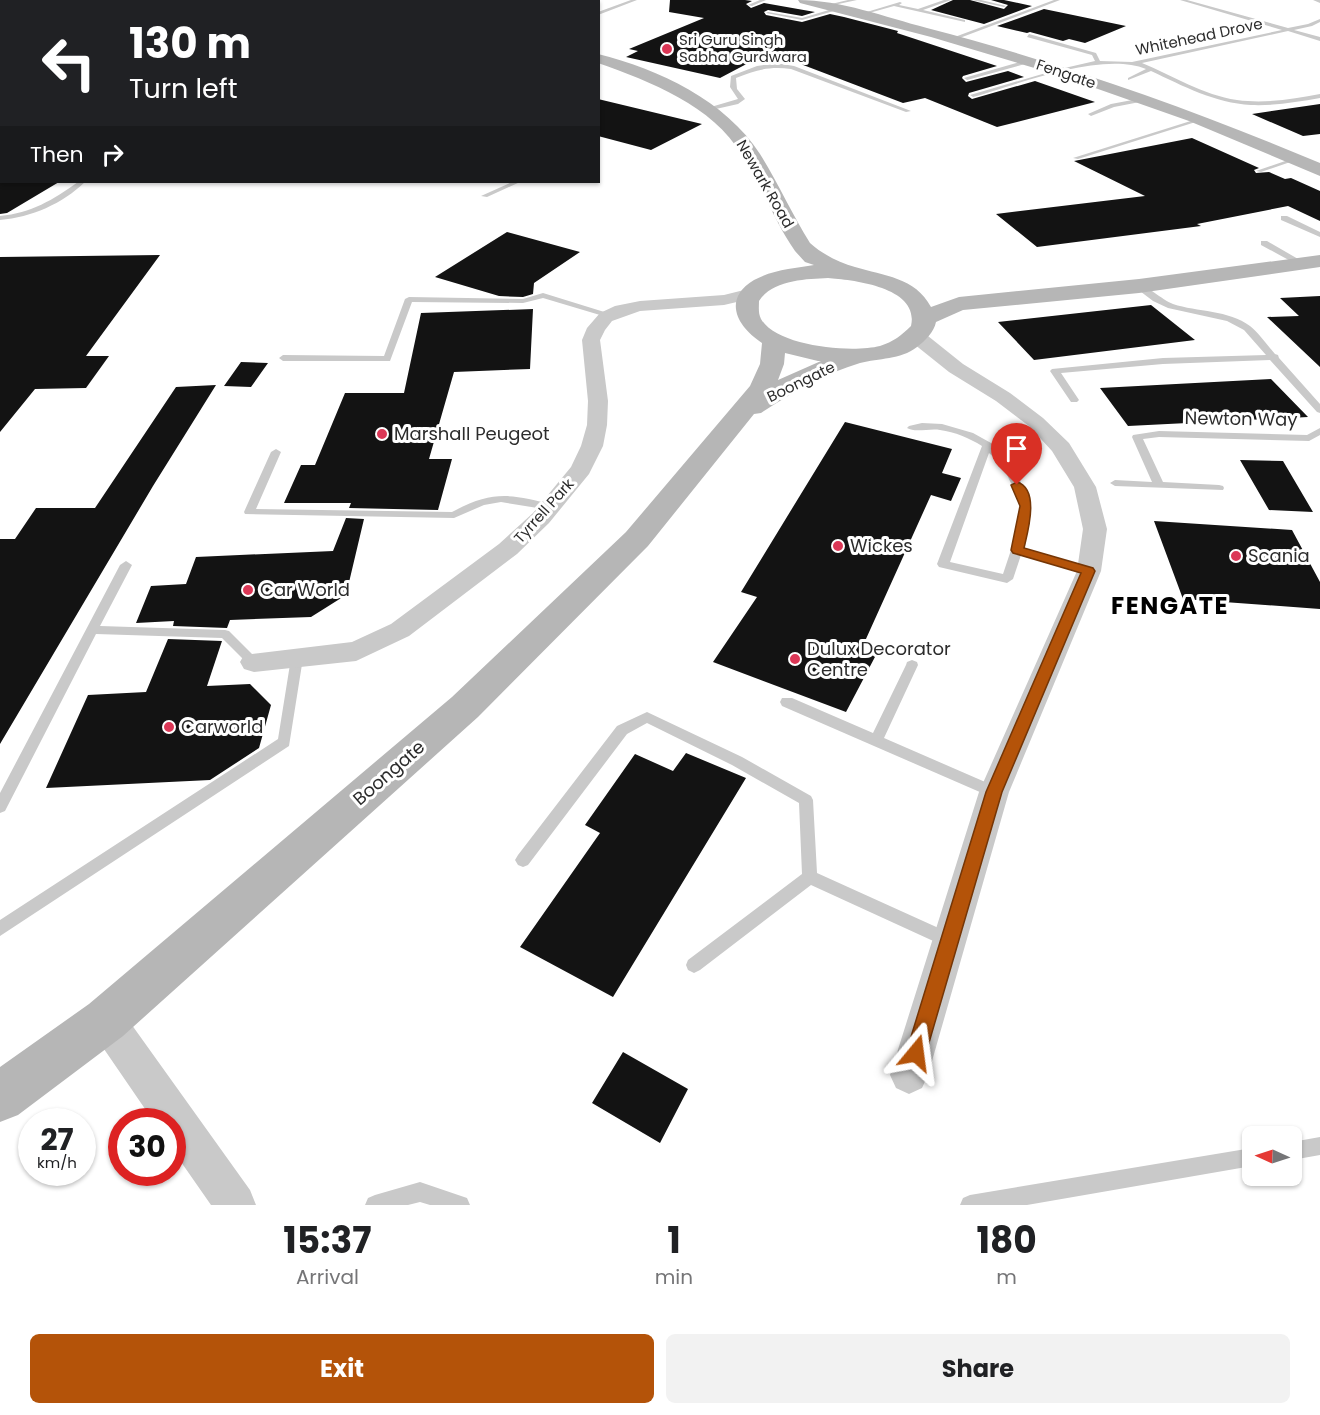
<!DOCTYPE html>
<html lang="en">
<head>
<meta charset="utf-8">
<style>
	:root { --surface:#fff; --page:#f2f2f2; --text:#202124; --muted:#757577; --accent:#b45309 }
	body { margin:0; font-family:Poppins,sans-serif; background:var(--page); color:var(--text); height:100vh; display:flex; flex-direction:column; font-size:22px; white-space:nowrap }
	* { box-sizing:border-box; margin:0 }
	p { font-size:20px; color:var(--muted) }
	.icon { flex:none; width:33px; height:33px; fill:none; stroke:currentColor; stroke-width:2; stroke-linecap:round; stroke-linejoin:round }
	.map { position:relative; height:1205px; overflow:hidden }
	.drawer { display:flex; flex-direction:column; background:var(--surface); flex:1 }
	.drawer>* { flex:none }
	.hud { position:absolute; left:0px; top:0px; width:600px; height:183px; box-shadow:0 2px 4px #0004; background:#202124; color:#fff; overflow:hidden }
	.needle { width:39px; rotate:273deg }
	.fabs { position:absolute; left:1242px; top:1126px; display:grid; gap:12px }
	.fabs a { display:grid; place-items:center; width:60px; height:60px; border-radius:9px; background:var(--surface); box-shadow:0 2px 4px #0004; font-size:30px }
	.speed { position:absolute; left:18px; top:1108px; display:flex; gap:12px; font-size:30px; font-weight:700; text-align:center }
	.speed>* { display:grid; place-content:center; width:78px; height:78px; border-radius:50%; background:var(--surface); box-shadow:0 2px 4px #0004; line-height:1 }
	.speed small { font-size:15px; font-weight:400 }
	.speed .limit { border:9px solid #d22; background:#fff; color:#111 }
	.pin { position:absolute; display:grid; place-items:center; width:51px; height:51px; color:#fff; margin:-62px -26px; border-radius:50% 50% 50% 0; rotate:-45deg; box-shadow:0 0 6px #0007 }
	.pin .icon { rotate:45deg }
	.me { position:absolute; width:66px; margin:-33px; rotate:16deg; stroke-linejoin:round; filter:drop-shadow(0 0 4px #0008) }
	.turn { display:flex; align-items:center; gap:21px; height:126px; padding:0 30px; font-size:27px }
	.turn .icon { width:78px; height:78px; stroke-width:2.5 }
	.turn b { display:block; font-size:42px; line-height:51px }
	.then { display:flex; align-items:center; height:57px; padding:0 30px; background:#0003; gap:12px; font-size:22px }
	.eta { display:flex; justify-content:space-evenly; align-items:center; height:102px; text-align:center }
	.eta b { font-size:36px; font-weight:700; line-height:42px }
	.action { display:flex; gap:12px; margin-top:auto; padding:12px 30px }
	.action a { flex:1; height:69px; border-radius:9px; background:var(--accent); color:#fff; font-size:24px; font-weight:700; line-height:69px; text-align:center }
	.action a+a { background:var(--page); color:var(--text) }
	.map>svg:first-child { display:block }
</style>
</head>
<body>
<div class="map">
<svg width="1320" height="1205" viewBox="0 0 1320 1205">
	<rect width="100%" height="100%" fill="#fff"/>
	<path fill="#131313" d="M 670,0 L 745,0 L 752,1 L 746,4 L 751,8 L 764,3 L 815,12 L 802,16 L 768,10 L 764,12 L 766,15 L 802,22 L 830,14 L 844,17 L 898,31 L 897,33 L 997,66 L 963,76 L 962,78 L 966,82 L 1008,71 L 1024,77 L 969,93 L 968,96 L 972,99 L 1035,81 L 1095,102 L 997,127 L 925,98 L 903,103 L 769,52 L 720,78 L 626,57 L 638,51 L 629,49 L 704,18 L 669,12 Z
		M 953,0 L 970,0 L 1004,9 L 1008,5 L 991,0 L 1004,0 L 1032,6 L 984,24 L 931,10 Z
		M 1044,9 L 1126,26 L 1085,43 L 1069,39 L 1063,41 L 1030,32 L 1027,33 L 997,26 Z
		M 598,99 L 702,124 L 651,150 L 598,136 Z
		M 1320,104 L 1320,134 L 1303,136 L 1252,114 Z
		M 1192,138 L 1259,168 L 1254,170 L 1256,173 L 1269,172 L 1285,179 L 1291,178 L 1320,191 L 1320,221 L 1288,206 L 1197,224 L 1201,226 L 1037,247 L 996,214 L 1145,196 L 1074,161 Z
		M 0,182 L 59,182 L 7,213 L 0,214 Z
		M 507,232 L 580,252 L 534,283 L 533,294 L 523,297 L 499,296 L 435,277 Z
		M 160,255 L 86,356 L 109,356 L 86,388 L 35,389 L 0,432 L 0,257 Z
		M 1320,296 L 1320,367 L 1267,317 L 1299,316 L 1280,298 Z
		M 1151,305 L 1195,340 L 1034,360 L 998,322 Z
		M 533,309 L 530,369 L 454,372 L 429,459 L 452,459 L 438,510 L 349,508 L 351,503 L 284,503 L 301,465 L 315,465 L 345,393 L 404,393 L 421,313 Z
		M 241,362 L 268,363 L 251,387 L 224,386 Z
		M 1271,379 L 1308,417 L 1128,426 L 1100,388 Z
		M 216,385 L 153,486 L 0,744 L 0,539 L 15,539 L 36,508 L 95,508 L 176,387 Z
		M 845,422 L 952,449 L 942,473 L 961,478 L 951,501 L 931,495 L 861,650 L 876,655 L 846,712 L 713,662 L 757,597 L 741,592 Z
		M 1240,460 L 1283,461 L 1313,512 L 1269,510 Z
		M 346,518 L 364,519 L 346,595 L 311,617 L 230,620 L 227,628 L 173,626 L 174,621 L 136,623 L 151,586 L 186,584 L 196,557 L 333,551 Z
		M 1154,521 L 1292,530 L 1320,582 L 1320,609 L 1183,599 Z
		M 168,639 L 222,641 L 207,686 L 250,684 L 271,705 L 259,748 L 210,780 L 46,788 L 88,695 L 146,692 Z
		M 686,753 L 746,778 L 613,997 L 520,947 L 600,833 L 585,825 L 635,754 L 673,771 Z
		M 623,1052 L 688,1089 L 660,1143 L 592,1103 Z"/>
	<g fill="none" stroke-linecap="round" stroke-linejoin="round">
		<path fill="#c9c9c9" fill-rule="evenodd" d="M 631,0 L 637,0 L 598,15 L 598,12 Z
			M 760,0 L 766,0 L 752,6 L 748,5 Z
			M 848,0 L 857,0 L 829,6 L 827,5 Z
			M 944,0 L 951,0 L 923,10 L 965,20 L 965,22 L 894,6 L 862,15 L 860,14 L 900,2 L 902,3 L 899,5 L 918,9 Z
			M 972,0 L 981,0 L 1006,6 L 1004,7 Z
			M 1054,0 L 1060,0 L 957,39 L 952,38 Z
			M 1180,0 L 1187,0 L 1288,28 L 1308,24 L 1320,19 L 1320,22 L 1312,26 L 1294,30 L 1320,37 L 1320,41 L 1288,31 L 1142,63 C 1173,76 1203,95 1237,100 C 1265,104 1293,99 1320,94 L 1320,98 C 1297,102 1274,106 1251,105 C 1215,103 1183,86 1151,71 L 1128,80 L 1128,78 L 1146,69 C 1102,51 1019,84 973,97 L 970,95 L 1056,70 L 1095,61 L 1092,55 L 1027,37 L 1029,34 L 1096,53 L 1100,61 L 1132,62 L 1282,30 Z
			M 1313,0 L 1320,0 L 1320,3 Z
			M 839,7 L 841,9 L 802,20 L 766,13 L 768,12 L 802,18 Z
			M 0,15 L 2,15 L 2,18 L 0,18 Z
			M 1030,59 L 1032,62 L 967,80 L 964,78 Z
			M 776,63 L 794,66 L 911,111 L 906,112 L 791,69 C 770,66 755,70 736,78 L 737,89 L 745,99 L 738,104 L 707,111 L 704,109 L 738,99 L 730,87 L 731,76 L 757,66 Z
			M 1143,98 L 1145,101 L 1114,107 L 1091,116 L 1088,114 L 1111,104 Z
			M 1197,119 L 1202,120 L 1078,159 L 1073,158 Z
			M 0,122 L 2,122 L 2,126 L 0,126 Z
			M 0,157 L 2,157 L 2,161 L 0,161 Z
			M 1294,158 L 1299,159 L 1261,172 L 1256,171 Z
			M 78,182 L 85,182 C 62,204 32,217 0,220 L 0,216 C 31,213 53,200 78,182 Z
			M 512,182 L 520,182 L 487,197 L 481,196 Z
			M 1281,216 L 1287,216 L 1320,232 L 1320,237 L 1281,220 Z
			M 1261,241 L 1267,241 L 1305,263 L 1298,265 L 1261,245 Z
			M 1136,284 C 1146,284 1162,300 1173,304 C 1197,312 1229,310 1250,326 C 1259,333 1267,345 1275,354 L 1278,355 L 1279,358 L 1320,404 L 1320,413 L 1317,412 L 1270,360 L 1163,364 L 1061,373 L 1079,400 L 1077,402 L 1071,402 L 1050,371 L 1052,369 L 1163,358 L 1266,355 L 1244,330 L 1227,321 L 1168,308 L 1153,301 L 1136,288 Z
			M 543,293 L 614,315 L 610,318 L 543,298 L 523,303 L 412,302 L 390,361 L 283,361 L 279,358 L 283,355 L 384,356 L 405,299 L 409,297 L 523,299 Z
			M 922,423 L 942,424 L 973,433 L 991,443 L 1012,463 L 1031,505 L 1023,548 L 1093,568 L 1095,571 L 1093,574 L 1089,575 L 1021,555 L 1013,579 L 1007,583 L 939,567 L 937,564 L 982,446 C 969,438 955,432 940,430 C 930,428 915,433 907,428 L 909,426 ZM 989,453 L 1003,466 L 1021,505 L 1011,550 L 1003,574 L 950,562 Z
			M 1320,428 L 1320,435 L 1309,441 L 1159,437 L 1143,439 L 1163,482 L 1219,485 L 1223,486 L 1224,488 L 1223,490 L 1115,486 L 1110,483 L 1115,480 L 1152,482 L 1132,437 L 1133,435 L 1159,431 L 1307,435 Z
			M 276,449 L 281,452 L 256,509 L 452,512 C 493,490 511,494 554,505 L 555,507 L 550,510 L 501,502 L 484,505 L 454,518 L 245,514 L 244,512 L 271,452 Z
			M 126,561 L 132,565 L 100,626 L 225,630 L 229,631 L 260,662 L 259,665 L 249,665 L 222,638 L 96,634 L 5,811 L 0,813 L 0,793 L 120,565 Z
			M 297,653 L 301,655 L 303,658 L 289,746 L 0,936 L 0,920 L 278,739 L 291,658 L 293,655 Z
			M 912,660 L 917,662 L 918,665 L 884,738 L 999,788 L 1001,792 L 999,796 L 994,798 L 989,796 L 782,706 L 780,702 L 782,698 L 792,698 L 873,733 L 906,665 L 907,662 Z
			M 647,712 L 742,757 L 811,796 L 813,800 L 817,873 L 954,935 L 956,940 L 954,945 L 948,947 L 942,945 L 811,885 L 700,970 L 694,973 L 688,970 L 686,965 L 688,960 L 802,874 L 799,803 L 732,765 L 647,723 L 627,734 L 528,865 L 523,867 L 518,865 L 515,860 L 518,855 L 617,726 Z
			M 1320,1137 L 1320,1155 L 1292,1160 L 1292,1142 Z
			M 1252,1148 L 1252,1166 L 1027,1205 L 960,1205 L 963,1198 L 970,1195 Z
			M 420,1182 L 467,1198 L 470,1205 L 430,1205 L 420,1202 L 408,1205 L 365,1205 L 368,1198 L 375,1195 Z"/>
		<path fill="#c9c9c9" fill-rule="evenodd" d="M 752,288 L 758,289 L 761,293 L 758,297 L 724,305 L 640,311 L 612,321 L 605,330 L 600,340 L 608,401 L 607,425 L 603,446 L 589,474 L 549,523 L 517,554 L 409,636 L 356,661 L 254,672 L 244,669 L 240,662 L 244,655 L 352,642 L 391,624 L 499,544 L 533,513 L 571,467 L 581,446 L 587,425 L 588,401 L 582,340 L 587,328 L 600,313 L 615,306 L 640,301 L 724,295 Z
			M 916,330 L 923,332 L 963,364 L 1010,393 L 1043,418 L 1069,443 L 1096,487 L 1107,529 L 1101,571 L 1009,792 L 928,1075 L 922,1088 L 909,1094 L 896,1088 L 890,1075 L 979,792 L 1077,571 L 1083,529 L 1074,487 L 1052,451 L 1029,426 L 996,401 L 949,372 L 909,340 L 907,336 L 909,332 Z
			M 106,1002 L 119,1007 L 250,1190 L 256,1205 L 211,1205 L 172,1149 L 172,1122 L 154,1122 L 93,1033 L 88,1020 L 93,1007 Z"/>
		<path fill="#b6b6b6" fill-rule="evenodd" d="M 101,0 L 118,0 L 100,2 Z
			M 326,0 L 344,0 L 345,2 L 327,2 Z
			M 798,0 C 841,0 885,17 927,28 C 1061,63 1192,109 1320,163 L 1320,176 L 1189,121 L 1061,76 L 931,37 L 800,3 Z
			M 0,35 L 2,35 L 2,43 L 0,43 Z
			M 598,54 C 659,69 726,101 760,154 C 778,183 792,214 810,243 C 822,254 840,263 855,267 C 884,276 915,277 931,307 L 959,297 L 1139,279 L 1320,255 L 1320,267 L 1139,293 L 963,310 L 936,322 C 934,332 925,341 917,347 C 900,360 879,358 860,363 C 826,373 791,393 761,413 L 754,414 L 648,546 L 478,717 L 123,1036 L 18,1115 L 0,1122 L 0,1067 L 89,1004 L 452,697 L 626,532 L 750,386 L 760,364 L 762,343 C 737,327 722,299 754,280 C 772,270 795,268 814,265 L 805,262 L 795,251 C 774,221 762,186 742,155 C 712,105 651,82 598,63 ZM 828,278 C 853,280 920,287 911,326 C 902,335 893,342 880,346 C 852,353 777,347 761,319 C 758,313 759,307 759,301 C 772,280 806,279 828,278 ZM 785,353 L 818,361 L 821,361 L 778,380 L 784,364 Z"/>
	</g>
	<path fill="#b45309" stroke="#753606" stroke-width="1.5" d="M 1017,482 C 1040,489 1028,531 1024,548 L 1093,568 L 1095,571 L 1002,792 L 926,1053 L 923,1060 L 916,1062 L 909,1060 L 906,1053 L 986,792 L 1081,573 L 1013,553 L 1011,550 L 1020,506 L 1011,485 Z"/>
	<g fill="#db3756" stroke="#fff" stroke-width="2">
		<circle cx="667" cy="49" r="6"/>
		<circle cx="382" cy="434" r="6"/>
		<circle cx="838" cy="546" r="6"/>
		<circle cx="1236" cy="556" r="6"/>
		<circle cx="248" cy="590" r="6"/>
		<circle cx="795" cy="659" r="6"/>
		<circle cx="169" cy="727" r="6"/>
	</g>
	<g text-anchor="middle" stroke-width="6" stroke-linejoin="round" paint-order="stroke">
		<g font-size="15" fill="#2c2c2c" stroke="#fff">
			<text transform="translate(1199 37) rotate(-12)" y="5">Whitehead Drove</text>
			<text transform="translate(1066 74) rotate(19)" y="5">Fengate</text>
			<text transform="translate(765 184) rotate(60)" y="5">Newark Road</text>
			<text transform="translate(801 382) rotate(-26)" y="5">Boongate</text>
			<text transform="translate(544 511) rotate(-48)" y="5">Tyrrell Park</text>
		</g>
		<g font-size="15" fill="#2c2c2c" stroke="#fff" text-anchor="start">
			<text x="679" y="45">Sri Guru Singh<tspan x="679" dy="17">Sabha Gurdwara</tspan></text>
		</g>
		<g font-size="18" fill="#2c2c2c" stroke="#fff">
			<text transform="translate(1241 419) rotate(1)" y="6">Newton Way</text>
			<text transform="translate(389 773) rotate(-41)" y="6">Boongate</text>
		</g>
		<g font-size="18" fill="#2c2c2c" stroke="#fff" text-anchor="start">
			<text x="394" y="440">Marshall Peugeot</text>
			<text x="850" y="552">Wickes</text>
			<text x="1248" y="562">Scania</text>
			<text x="260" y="596">Car World</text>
			<text x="807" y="655">Dulux Decorator<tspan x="807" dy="21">Centre</tspan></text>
			<text x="181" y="733">Carworld</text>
		</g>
		<g font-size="24" font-weight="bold" letter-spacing="1.5" fill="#000" stroke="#fff">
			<text x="1170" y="614">FENGATE</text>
		</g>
	</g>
</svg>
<div class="fabs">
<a><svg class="needle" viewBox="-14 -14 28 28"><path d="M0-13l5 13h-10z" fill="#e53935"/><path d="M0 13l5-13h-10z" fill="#757577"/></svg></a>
</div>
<div class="speed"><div>27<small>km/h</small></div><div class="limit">30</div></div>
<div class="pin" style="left:1017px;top:485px;background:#d93025"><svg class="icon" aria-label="arrive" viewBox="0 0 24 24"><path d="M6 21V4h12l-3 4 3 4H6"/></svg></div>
<svg class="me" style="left:916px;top:1053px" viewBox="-20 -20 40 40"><path d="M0-17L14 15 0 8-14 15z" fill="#b45309" stroke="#fff" stroke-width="4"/></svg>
<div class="hud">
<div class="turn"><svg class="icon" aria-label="left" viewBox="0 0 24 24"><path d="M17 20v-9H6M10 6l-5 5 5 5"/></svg><div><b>130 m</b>Turn left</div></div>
<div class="then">Then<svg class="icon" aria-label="right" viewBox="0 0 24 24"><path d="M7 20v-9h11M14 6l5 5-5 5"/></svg></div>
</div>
</div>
<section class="drawer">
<div class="eta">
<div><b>15:37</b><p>Arrival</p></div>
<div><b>1</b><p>min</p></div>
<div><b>180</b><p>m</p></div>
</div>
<div class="action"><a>Exit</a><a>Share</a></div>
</section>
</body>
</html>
